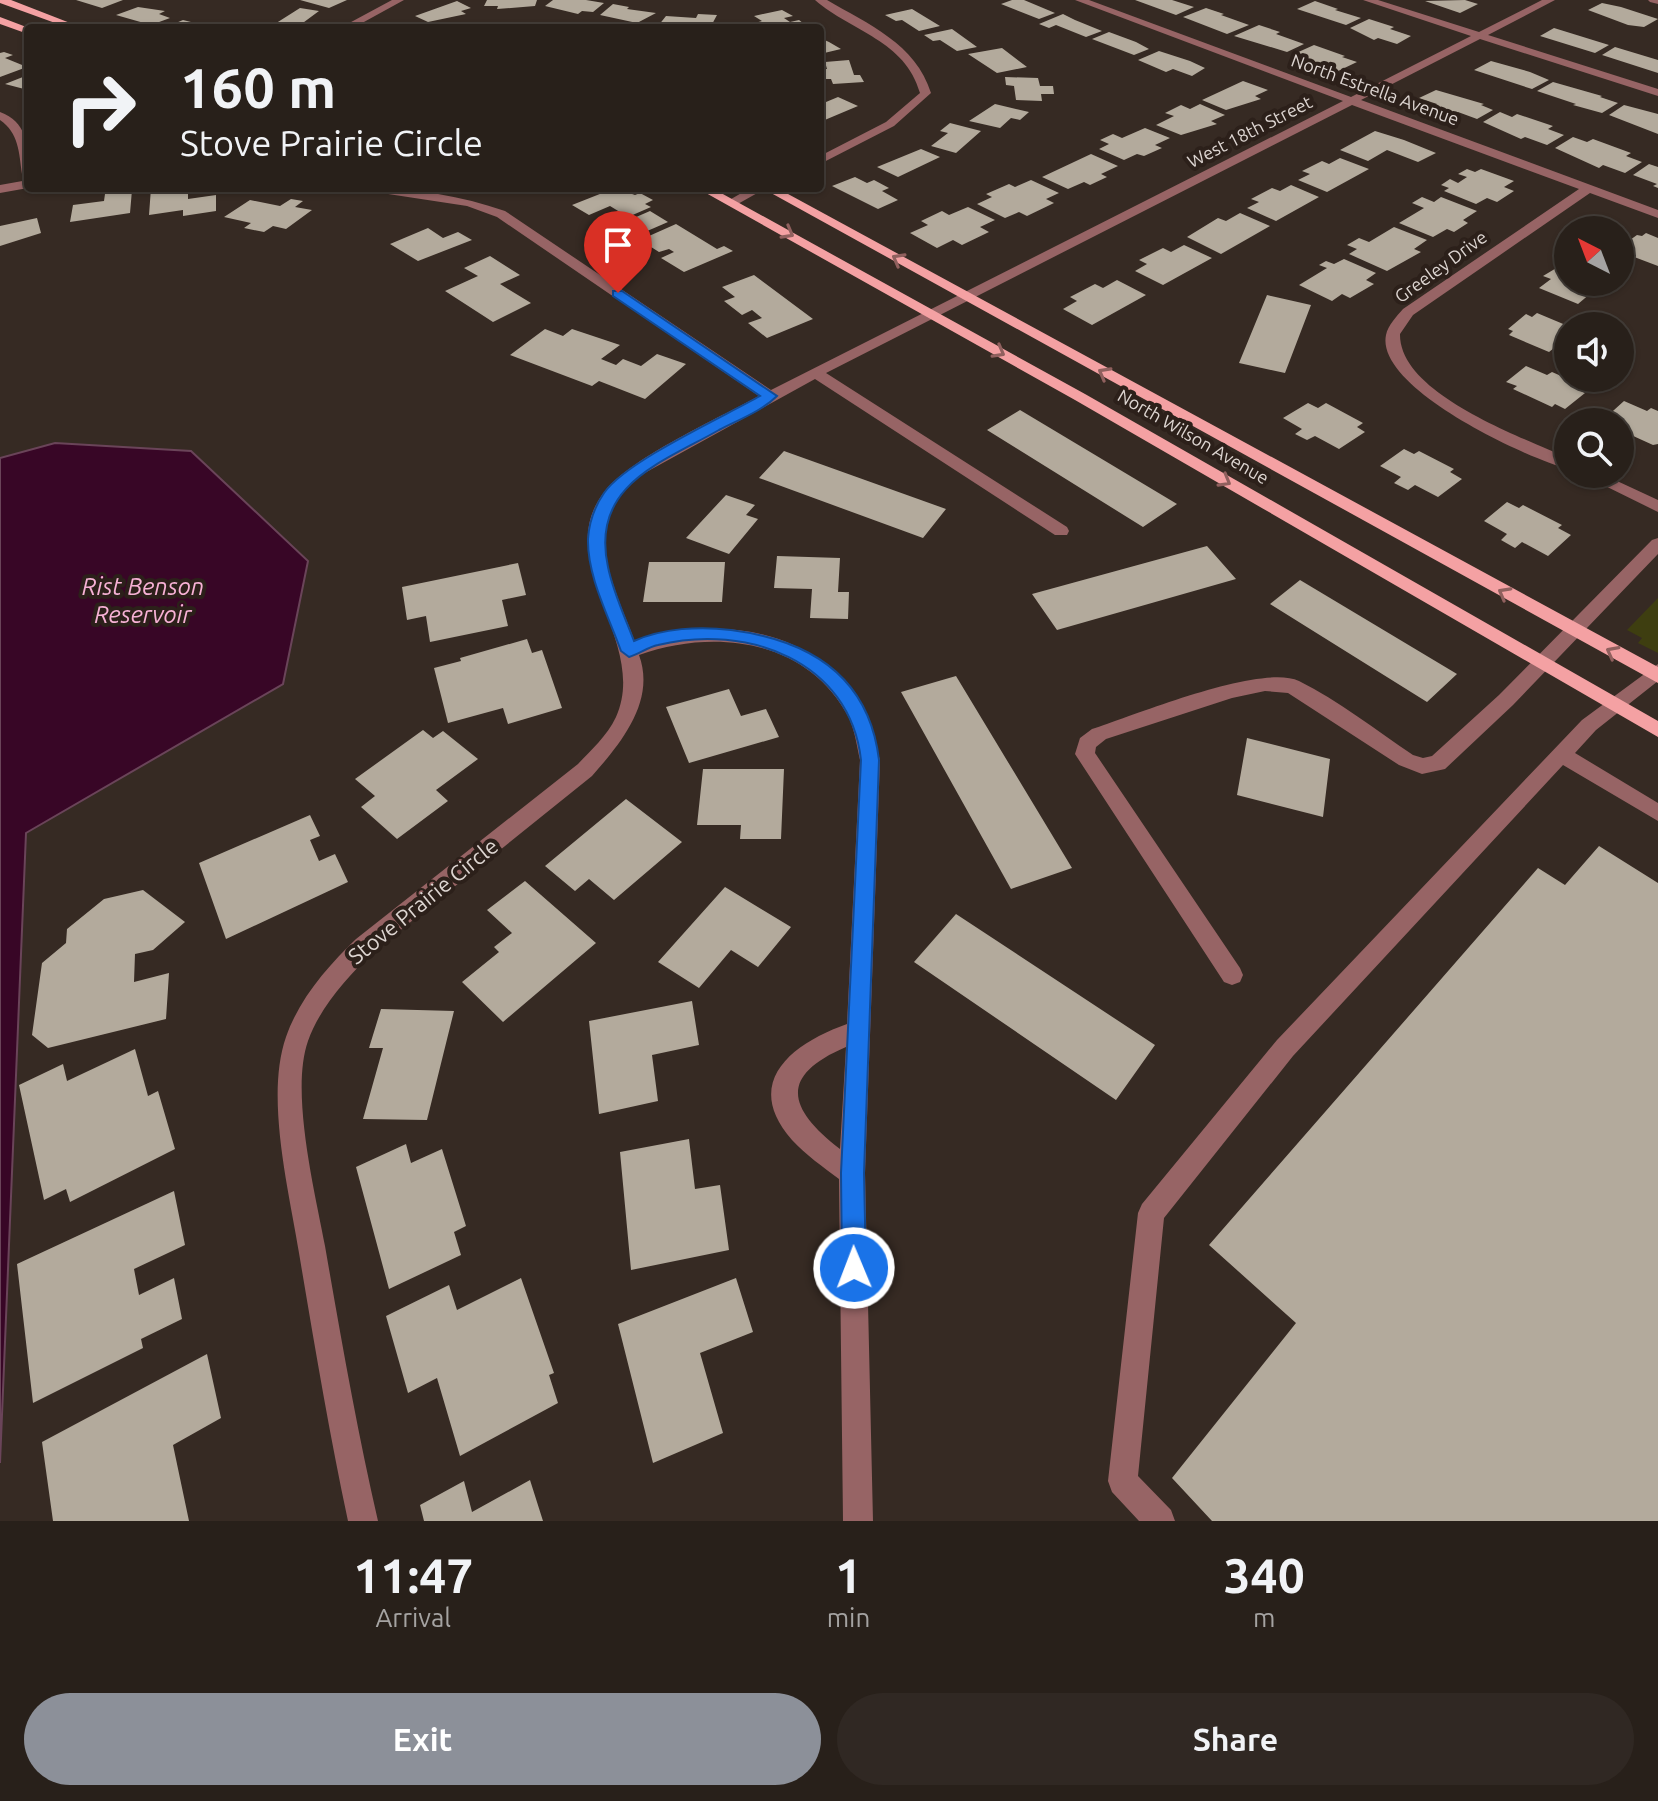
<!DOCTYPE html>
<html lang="en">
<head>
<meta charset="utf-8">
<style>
	:root { --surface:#28201a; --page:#302823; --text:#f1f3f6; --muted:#a5a3a2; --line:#443e39; --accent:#8c9099 }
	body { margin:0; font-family:Ubuntu,sans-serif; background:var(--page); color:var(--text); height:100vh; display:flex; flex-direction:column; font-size:30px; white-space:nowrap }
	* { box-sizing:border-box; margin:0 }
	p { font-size:26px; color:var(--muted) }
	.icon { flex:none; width:44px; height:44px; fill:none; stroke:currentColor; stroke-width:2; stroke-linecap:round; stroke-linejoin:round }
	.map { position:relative; height:1521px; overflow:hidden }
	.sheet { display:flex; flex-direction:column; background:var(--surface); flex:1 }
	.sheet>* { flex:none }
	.top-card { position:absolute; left:24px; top:24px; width:800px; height:168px; border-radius:8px; box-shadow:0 2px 6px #0004,0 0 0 2px var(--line); background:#28201a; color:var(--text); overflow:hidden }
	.needle { width:52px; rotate:318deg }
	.buttons { position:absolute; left:1554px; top:216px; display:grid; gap:16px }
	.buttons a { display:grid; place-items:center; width:80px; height:80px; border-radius:50%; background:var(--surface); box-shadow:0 2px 6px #0004,0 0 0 2px var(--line); font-size:40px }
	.pin { position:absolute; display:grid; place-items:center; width:68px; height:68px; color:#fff; margin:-82px -34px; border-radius:50% 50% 50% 0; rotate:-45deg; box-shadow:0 0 8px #0007 }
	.pin .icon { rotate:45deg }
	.me { position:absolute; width:88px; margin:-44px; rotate:359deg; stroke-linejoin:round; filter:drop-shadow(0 0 6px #0008) }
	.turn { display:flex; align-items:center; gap:28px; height:168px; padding:0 24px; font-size:36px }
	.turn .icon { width:104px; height:104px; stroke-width:2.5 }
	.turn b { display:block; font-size:56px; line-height:68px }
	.eta { display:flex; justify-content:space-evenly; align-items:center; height:136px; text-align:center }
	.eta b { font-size:48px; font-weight:600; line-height:56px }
	.primary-button { display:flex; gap:16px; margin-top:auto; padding:16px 24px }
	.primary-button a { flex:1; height:92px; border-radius:48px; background:var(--accent); color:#fff; font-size:32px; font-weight:600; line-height:92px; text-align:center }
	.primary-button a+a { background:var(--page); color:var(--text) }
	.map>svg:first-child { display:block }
</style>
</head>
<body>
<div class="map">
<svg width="1658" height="1521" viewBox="0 0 1658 1521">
	<rect width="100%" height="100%" fill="#362a23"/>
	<path fill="#3e3e10" d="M 1658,598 L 1658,653 L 1638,643 L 1642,638 L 1627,630 Z"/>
	<path fill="#380626" stroke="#6a4459" stroke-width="2" d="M 55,443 L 191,451 L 308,561 L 283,684 L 26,833 L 0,1463 L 0,458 Z"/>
	<path fill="#b3aa9c" d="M 76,0 L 123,0 L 102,8 Z
		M 300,0 L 347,0 L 329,8 Z
		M 487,0 L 537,0 L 535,6 L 497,9 L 498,6 L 484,6 Z
		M 553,0 L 586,0 L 604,3 L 593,12 L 582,11 L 578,14 L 545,6 Z
		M 1012,0 L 1024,0 L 1055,13 L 1039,19 L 1001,4 Z
		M 1135,0 L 1172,0 L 1194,7 L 1176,15 Z
		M 1465,0 L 1478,4 L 1460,13 L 1425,1 Z
		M 457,1 L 471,8 L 461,11 L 466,14 L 428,22 L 415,16 Z
		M 1315,1 L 1338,9 L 1335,10 L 1361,18 L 1346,25 L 1297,9 Z
		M 1602,3 L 1621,7 L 1658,19 L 1644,27 L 1628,25 L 1588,10 Z
		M 613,4 L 629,7 L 627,9 L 656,13 L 637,23 L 600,15 Z
		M 138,7 L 165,11 L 159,14 L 170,18 L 151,25 L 116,15 Z
		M 300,8 L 319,11 L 296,28 L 270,27 Z
		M 1206,8 L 1224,14 L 1221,15 L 1249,25 L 1227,34 L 1183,17 Z
		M 912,9 L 940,26 L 919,31 L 902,20 L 896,21 L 885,15 Z
		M 782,10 L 793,16 L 784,18 L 790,22 L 799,20 L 808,27 L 762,28 L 755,23 L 762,21 L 754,16 Z
		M 698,14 L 717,15 L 710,28 L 658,26 L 666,16 L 696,18 Z
		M 1063,14 L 1075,20 L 1102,31 L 1086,37 L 1056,25 L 1049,28 L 1039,24 Z
		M 1369,19 L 1394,27 L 1390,29 L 1411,36 L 1397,44 L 1378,38 L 1374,40 L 1350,28 Z
		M 183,20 L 211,27 L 211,28 L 164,28 Z
		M 1259,25 L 1280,32 L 1276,34 L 1304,44 L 1287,52 L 1234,36 Z
		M 1554,28 L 1609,45 L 1595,53 L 1540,36 Z
		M 952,29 L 977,47 L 957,51 L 940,40 L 933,41 L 924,35 Z
		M 1109,32 L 1136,42 L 1149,49 L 1134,55 L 1092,39 Z
		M 820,38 L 829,42 L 841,49 L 820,54 Z
		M 1314,45 L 1345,56 L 1342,57 L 1357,62 L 1336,72 L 1294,54 Z
		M 1615,47 L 1658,60 L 1658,73 L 1602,55 Z
		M 1002,48 L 1027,67 L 997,73 L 968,54 Z
		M 1159,51 L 1190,61 L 1205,68 L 1192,76 L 1173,69 L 1166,72 L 1138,60 Z
		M 4,52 L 13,55 L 5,58 L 27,67 L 0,77 L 0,53 Z
		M 849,60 L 854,75 L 860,75 L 864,82 L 833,84 L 831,79 L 821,79 L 820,69 L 827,69 L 825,62 Z
		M 1491,61 L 1530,72 L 1549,80 L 1532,89 L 1474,70 Z
		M 28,75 L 28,90 L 5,84 Z
		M 1005,77 L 1038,78 L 1040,86 L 1053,86 L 1054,94 L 1041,94 L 1042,101 L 1016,100 L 1014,86 L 1006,85 Z
		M 1243,81 L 1268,90 L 1255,96 L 1261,99 L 1226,110 L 1202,100 Z
		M 1553,82 L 1602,96 L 1600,97 L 1618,103 L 1602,113 L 1573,105 L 1576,104 L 1537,91 Z
		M 1436,90 L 1484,104 L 1481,105 L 1493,110 L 1477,119 L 1458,112 L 1453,115 L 1432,107 L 1437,104 L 1419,98 Z
		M 838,97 L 858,106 L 820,122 L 820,100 L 826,102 Z
		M 995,104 L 1029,112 L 1020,120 L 1011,118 L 1000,128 L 969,121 Z
		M 1200,104 L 1225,115 L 1211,121 L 1217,124 L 1181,135 L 1156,125 L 1174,116 L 1165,113 L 1181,105 L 1190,109 Z
		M 1624,105 L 1658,114 L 1658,134 L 1609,115 Z
		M 1500,112 L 1512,117 L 1517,114 L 1553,126 L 1548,129 L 1564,135 L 1547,145 L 1525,137 L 1521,139 L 1483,122 Z
		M 950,123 L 981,131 L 956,153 L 931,146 L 948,133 L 940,131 Z
		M 1145,128 L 1170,138 L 1155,145 L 1162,148 L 1144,156 L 1137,154 L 1124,160 L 1099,149 L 1109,144 L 1100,140 L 1113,134 L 1122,138 Z
		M 1375,131 L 1404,140 L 1436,153 L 1418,162 L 1387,150 L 1368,161 L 1340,150 Z
		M 1573,137 L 1587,142 L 1593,139 L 1631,153 L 1626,156 L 1642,162 L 1625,173 L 1603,165 L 1599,168 L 1555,148 Z
		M 921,149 L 940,157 L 898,177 L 877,167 Z
		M 1091,154 L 1118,166 L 1101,174 L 1107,177 L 1090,185 L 1084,182 L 1068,189 L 1042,177 Z
		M 1340,158 L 1369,169 L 1327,192 L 1298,180 L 1310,174 L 1302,171 L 1322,161 L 1329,164 Z
		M 1649,164 L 1658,167 L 1658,188 L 1653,186 L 1657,184 L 1633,175 Z
		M 1467,169 L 1475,172 L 1481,169 L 1514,181 L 1504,187 L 1514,191 L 1497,202 L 1487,198 L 1476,204 L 1444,191 L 1449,188 L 1441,185 L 1450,179 L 1458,183 L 1467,177 L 1458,174 Z
		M 855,177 L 867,183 L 874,180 L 889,188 L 882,191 L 898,200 L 878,209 L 832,186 Z
		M 1031,180 L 1059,193 L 1046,199 L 1054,203 L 1027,216 L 1019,212 L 1005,218 L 977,204 L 992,197 L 986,194 L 1009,184 L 1015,187 Z
		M 1291,185 L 1319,197 L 1276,221 L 1247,208 L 1259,202 L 1251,199 L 1272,188 L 1280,191 Z
		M 151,188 L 188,188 L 188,199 L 216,195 L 216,211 L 183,216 L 183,210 L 149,215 Z
		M 615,188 L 635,195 L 640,193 L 653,200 L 645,204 L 651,207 L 628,217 L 610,206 L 589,215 L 572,205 Z
		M 132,190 L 130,213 L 70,222 L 73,205 L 104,201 L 105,194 Z
		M 1422,197 L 1434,202 L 1441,197 L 1477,211 L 1463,220 L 1468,223 L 1454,232 L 1447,229 L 1433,237 L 1399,223 L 1424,208 L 1412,203 Z
		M 291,199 L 303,201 L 295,207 L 312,210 L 286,229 L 273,226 L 264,232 L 244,228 L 251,223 L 224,217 L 250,200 L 280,206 Z
		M 968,207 L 995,220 L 980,227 L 989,232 L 962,245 L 953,240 L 937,248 L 910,233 L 928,225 L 921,221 L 942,211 L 949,215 Z
		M 650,211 L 668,222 L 638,235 L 620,224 Z
		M 1240,213 L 1270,226 L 1221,254 L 1187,237 L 1218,218 L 1226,221 Z
		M 37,218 L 41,233 L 0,246 L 0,226 Z
		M 676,224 L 717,249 L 724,246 L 733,251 L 684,272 L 661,258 L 674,252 L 669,249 L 659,252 L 640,240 Z
		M 1394,227 L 1427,240 L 1414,249 L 1421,252 L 1387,271 L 1349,254 L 1357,249 L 1347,245 L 1359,238 L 1369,242 Z
		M 428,228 L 443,238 L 458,232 L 472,240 L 418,261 L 390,244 Z
		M 1646,233 L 1658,238 L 1658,266 L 1621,252 L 1625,248 L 1620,247 L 1637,235 L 1642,236 Z
		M 1184,245 L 1212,258 L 1163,285 L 1135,271 L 1147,264 L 1139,260 L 1163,248 L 1171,252 Z
		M 490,256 L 520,275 L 500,284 L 531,303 L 493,322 L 445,291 L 478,276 L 464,268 Z
		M 1344,259 L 1376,273 L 1366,280 L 1374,284 L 1350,298 L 1342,294 L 1332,301 L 1299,285 L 1327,268 L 1319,265 L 1326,261 L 1334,264 Z
		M 1568,261 L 1568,282 L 1604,282 L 1578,304 L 1539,288 L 1551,279 L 1543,276 Z
		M 754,275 L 813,319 L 767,338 L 748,323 L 762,318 L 752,310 L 742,315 L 724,301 L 735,297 L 722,287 Z
		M 1117,280 L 1146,295 L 1092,325 L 1063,309 L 1077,301 L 1070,297 L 1095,284 L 1103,288 Z
		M 1267,295 L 1311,305 L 1285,373 L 1239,363 Z
		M 1537,313 L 1568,326 L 1568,337 L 1549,352 L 1509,335 L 1513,331 L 1508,329 L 1526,314 L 1532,317 Z
		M 545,329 L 563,336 L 572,329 L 620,345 L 601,359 L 616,365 L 623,359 L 641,366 L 657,354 L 686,364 L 645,399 L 599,381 L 592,386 L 510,355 Z
		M 1526,366 L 1547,375 L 1552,372 L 1575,382 L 1571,386 L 1585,393 L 1565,409 L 1555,404 L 1552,407 L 1513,389 L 1517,386 L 1506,382 Z
		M 1624,401 L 1647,411 L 1651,408 L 1658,411 L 1658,444 L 1653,445 L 1620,430 L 1620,422 L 1604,419 Z
		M 1308,403 L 1318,408 L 1326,403 L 1363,423 L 1357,427 L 1365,432 L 1339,449 L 1315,436 L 1307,440 L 1295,434 L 1302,429 L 1283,418 Z
		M 1020,410 L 1177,504 L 1143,527 L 987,430 Z
		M 1404,449 L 1414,454 L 1419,451 L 1454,469 L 1450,472 L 1462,479 L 1438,497 L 1415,485 L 1408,490 L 1394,483 L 1401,477 L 1380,466 Z
		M 784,451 L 946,509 L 923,538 L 759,478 Z
		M 726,495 L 755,505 L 746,515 L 758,519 L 729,554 L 686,538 Z
		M 1507,502 L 1519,508 L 1523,505 L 1562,525 L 1558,528 L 1571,535 L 1548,556 L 1522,542 L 1515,548 L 1501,540 L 1507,534 L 1484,521 Z
		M 1207,546 L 1236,579 L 1057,630 L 1032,594 Z
		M 777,556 L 840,558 L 838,592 L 849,592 L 848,619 L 810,618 L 812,589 L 774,588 Z
		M 649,562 L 725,562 L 722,602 L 643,602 Z
		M 518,563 L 526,595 L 502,600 L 508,626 L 430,642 L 426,616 L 407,620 L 402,587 Z
		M 1300,580 L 1457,674 L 1427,702 L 1270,604 Z
		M 527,639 L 532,653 L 542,650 L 562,708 L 508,724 L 503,708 L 448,723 L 434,668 L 461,661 L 460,658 Z
		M 956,676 L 1072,868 L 1011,889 L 901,692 Z
		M 729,689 L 741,716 L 766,709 L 779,737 L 689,763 L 666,707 Z
		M 423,730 L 433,738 L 443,731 L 478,759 L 436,790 L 448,801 L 397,839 L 361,807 L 375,796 L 355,779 Z
		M 1247,738 L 1330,759 L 1323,817 L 1237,795 Z
		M 703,769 L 784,769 L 781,839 L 740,839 L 741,825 L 697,825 Z
		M 626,799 L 682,842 L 614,900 L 589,879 L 575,891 L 545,866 Z
		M 310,815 L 320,836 L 310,840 L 319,861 L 335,854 L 348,882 L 226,939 L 199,863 Z
		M 1599,846 L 1658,883 L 1658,1521 L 1212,1521 L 1172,1478 L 1296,1323 L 1209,1245 L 1538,868 L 1565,885 Z
		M 525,881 L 596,943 L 503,1022 L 462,982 L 499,952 L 494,947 L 512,933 L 487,910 Z
		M 725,887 L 791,927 L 758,967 L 731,950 L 699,988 L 658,962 Z
		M 143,890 L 185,922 L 153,950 L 135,954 L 134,982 L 169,973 L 166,1019 L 48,1048 L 32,1035 L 42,963 L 66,943 L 67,929 L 104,899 Z
		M 956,914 L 1155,1045 L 1116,1100 L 914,962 Z
		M 692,1001 L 699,1045 L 652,1055 L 658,1101 L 599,1114 L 589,1021 Z
		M 381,1009 L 454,1011 L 427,1120 L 363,1119 L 383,1048 L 369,1048 Z
		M 135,1049 L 148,1096 L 158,1091 L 175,1149 L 70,1202 L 66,1189 L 44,1200 L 19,1085 L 63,1064 L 67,1081 Z
		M 689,1139 L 695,1189 L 720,1185 L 729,1250 L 631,1270 L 620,1152 Z
		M 406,1144 L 411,1163 L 442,1149 L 466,1226 L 454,1232 L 461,1255 L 389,1289 L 356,1167 Z
		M 174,1191 L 185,1245 L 134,1269 L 139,1295 L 174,1278 L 182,1319 L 141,1339 L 143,1348 L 33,1403 L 17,1264 Z
		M 521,1278 L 554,1373 L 549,1375 L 558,1403 L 460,1456 L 437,1378 L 408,1393 L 386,1316 L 449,1285 L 457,1310 Z
		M 736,1278 L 753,1332 L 700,1353 L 723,1433 L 653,1463 L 618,1324 Z
		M 207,1354 L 221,1418 L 173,1445 L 189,1521 L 53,1521 L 42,1442 Z
		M 530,1480 L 543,1521 L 424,1521 L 420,1505 L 464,1481 L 472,1512 Z"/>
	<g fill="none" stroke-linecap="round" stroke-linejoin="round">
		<path fill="#976465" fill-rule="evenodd" d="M 392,0 L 404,0 L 353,28 L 340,28 Z
			M 815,0 L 827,0 C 868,24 916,44 931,93 L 894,126 L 820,164 L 820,156 L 886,122 L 920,93 C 905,40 852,32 815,0 Z
			M 1075,0 L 1089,0 L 1351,97 L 1471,36 L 1363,0 L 1378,0 L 1479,32 L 1542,0 L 1555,0 L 1488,35 L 1658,89 L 1658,96 L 1480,39 L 1361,100 L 1658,210 L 1658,218 L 1590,193 L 1413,315 L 1400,334 C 1399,394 1522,437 1568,458 L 1568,469 C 1526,458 1375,388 1386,335 C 1388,325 1397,316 1403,309 L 1579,189 L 1352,105 L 826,373 L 1067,527 L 1069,531 L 1067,535 L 1055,535 L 815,379 L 641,475 C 633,482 624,489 618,497 C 586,539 620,600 635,642 C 720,613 827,629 868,719 C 874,731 876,747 880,760 L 865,1173 L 873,1521 L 843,1521 L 839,1179 C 823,1167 806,1155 792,1140 C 741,1082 793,1043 847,1024 L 860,760 C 857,747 855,731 849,718 C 808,639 715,628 639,655 C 656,701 621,743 592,776 L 372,953 C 347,978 320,1007 308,1041 C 290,1092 315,1192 325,1246 C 341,1338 357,1430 378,1521 L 348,1521 C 329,1432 314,1342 299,1253 C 289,1191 265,1097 286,1037 C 299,999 328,966 356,939 L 578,764 C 591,750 607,736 616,717 C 650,641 549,561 605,491 C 632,457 719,418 759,396 L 497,217 L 467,206 L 375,192 L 369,188 C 416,188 461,196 505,211 L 771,390 L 1343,101 ZM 846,1047 L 840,1149 C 788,1109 778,1076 846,1047 Z
			M 1648,0 L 1658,0 L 1658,4 L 1650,2 Z
			M 0,112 C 30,123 28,150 28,178 L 22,174 C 19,153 19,133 0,120 Z
			M 28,180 L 28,188 L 0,193 L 0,185 Z
			M 750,188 L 766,188 L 736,205 L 726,202 Z
			M 1581,474 L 1602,474 L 1658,500 L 1658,512 Z
			M 1658,538 L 1658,554 L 1513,705 L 1445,769 L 1422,774 L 1399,765 L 1288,693 L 1265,691 L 1232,698 L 1106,739 L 1096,747 L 1095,753 L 1240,968 L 1243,975 L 1240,982 L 1232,985 L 1224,982 L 1075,754 L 1080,738 L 1092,729 C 1135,715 1261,663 1299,681 C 1338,700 1377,731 1413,755 L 1423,758 L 1432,756 L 1499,695 L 1652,540 Z
			M 1658,664 L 1658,681 L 1596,730 L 1575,753 L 1658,803 L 1658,821 L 1563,765 L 1293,1056 L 1164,1218 L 1138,1476 L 1171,1510 L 1175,1521 L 1139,1521 L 1112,1492 L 1108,1481 L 1138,1213 L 1142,1204 L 1277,1040 L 1582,720 Z"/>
		<path fill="#f4a1a3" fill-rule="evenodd" d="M 0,0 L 11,0 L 83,28 L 69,28 L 0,3 Z
			M 0,17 L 29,28 L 28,34 L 0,24 Z
			M 697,188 L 712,188 L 1085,394 L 1658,721 L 1658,737 L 1075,400 Z
			M 762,188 L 777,188 L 1658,667 L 1658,683 Z"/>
	</g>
	<defs><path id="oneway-chevron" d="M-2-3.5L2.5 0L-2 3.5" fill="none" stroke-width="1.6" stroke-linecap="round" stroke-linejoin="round" transform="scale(2)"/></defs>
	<g stroke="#90605e">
		<use href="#oneway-chevron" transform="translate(788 233) rotate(29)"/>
		<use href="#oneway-chevron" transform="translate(898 259) rotate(-151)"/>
		<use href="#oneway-chevron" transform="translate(999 352) rotate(29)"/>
		<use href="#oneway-chevron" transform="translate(1104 373) rotate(-151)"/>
		<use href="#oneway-chevron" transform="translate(1225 481) rotate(30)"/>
		<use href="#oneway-chevron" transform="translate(1504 593) rotate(-151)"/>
		<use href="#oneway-chevron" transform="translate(1612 652) rotate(-152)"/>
	</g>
	<path fill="#1a73e8" stroke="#114b97" stroke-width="2" d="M 613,291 L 622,291 L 777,396 C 762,411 738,420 719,430 C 661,463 590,485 608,567 C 613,592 625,617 634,641 C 663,628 700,626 731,630 C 809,640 869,676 879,760 L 864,1173 L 866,1268 L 862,1276 L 854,1280 L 845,1276 L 842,1268 L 841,1173 L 861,760 C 850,661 747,623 658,645 C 648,647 639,654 629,657 L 621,651 C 609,617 587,576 588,539 C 589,523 595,506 604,493 C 626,461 723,417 760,396 L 613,296 Z"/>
	<g text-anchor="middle" stroke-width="8" stroke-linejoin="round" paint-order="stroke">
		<g font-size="18" fill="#ddd5d1" stroke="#2c201a">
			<text transform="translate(1375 90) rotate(20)" y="6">North Estrella Avenue</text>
			<text transform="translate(1250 132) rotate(-27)" y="6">West 18th Street</text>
			<text transform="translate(1441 267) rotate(-36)" y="6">Greeley Drive</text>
			<text transform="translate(1193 437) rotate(30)" y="6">North Wilson Avenue</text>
		</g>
		<g font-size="22" fill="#ddd5d1" stroke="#2c201a">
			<text transform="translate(423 901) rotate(-39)" y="8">Stove Prairie Circle</text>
		</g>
		<g font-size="24" font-style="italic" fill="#f7b1d5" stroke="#2c201a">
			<text x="143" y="595">Rist Benson<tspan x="143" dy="28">Reservoir</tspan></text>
		</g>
	</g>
</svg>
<div class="buttons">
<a><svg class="needle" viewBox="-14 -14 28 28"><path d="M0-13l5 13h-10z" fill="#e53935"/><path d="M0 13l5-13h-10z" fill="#a5a3a2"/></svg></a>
<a><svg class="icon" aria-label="sound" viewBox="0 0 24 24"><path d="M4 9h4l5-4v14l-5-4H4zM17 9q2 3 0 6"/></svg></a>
<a><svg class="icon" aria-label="search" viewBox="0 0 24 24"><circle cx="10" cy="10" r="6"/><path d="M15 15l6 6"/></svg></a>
</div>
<div class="pin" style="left:618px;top:293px;background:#d93025"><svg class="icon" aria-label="arrive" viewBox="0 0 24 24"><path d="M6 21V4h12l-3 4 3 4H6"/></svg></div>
<svg class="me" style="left:854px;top:1268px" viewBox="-20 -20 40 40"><circle r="17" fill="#1a73e8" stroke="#fff" stroke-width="3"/><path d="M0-11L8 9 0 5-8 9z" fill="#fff"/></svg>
<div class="top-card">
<div class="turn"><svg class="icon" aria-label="right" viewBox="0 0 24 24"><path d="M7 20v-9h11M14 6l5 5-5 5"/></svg><div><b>160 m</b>Stove Prairie Circle</div></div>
</div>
</div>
<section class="sheet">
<div class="eta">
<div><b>11:47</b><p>Arrival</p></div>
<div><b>1</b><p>min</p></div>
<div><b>340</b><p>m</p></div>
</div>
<div class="primary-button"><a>Exit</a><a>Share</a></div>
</section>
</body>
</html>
